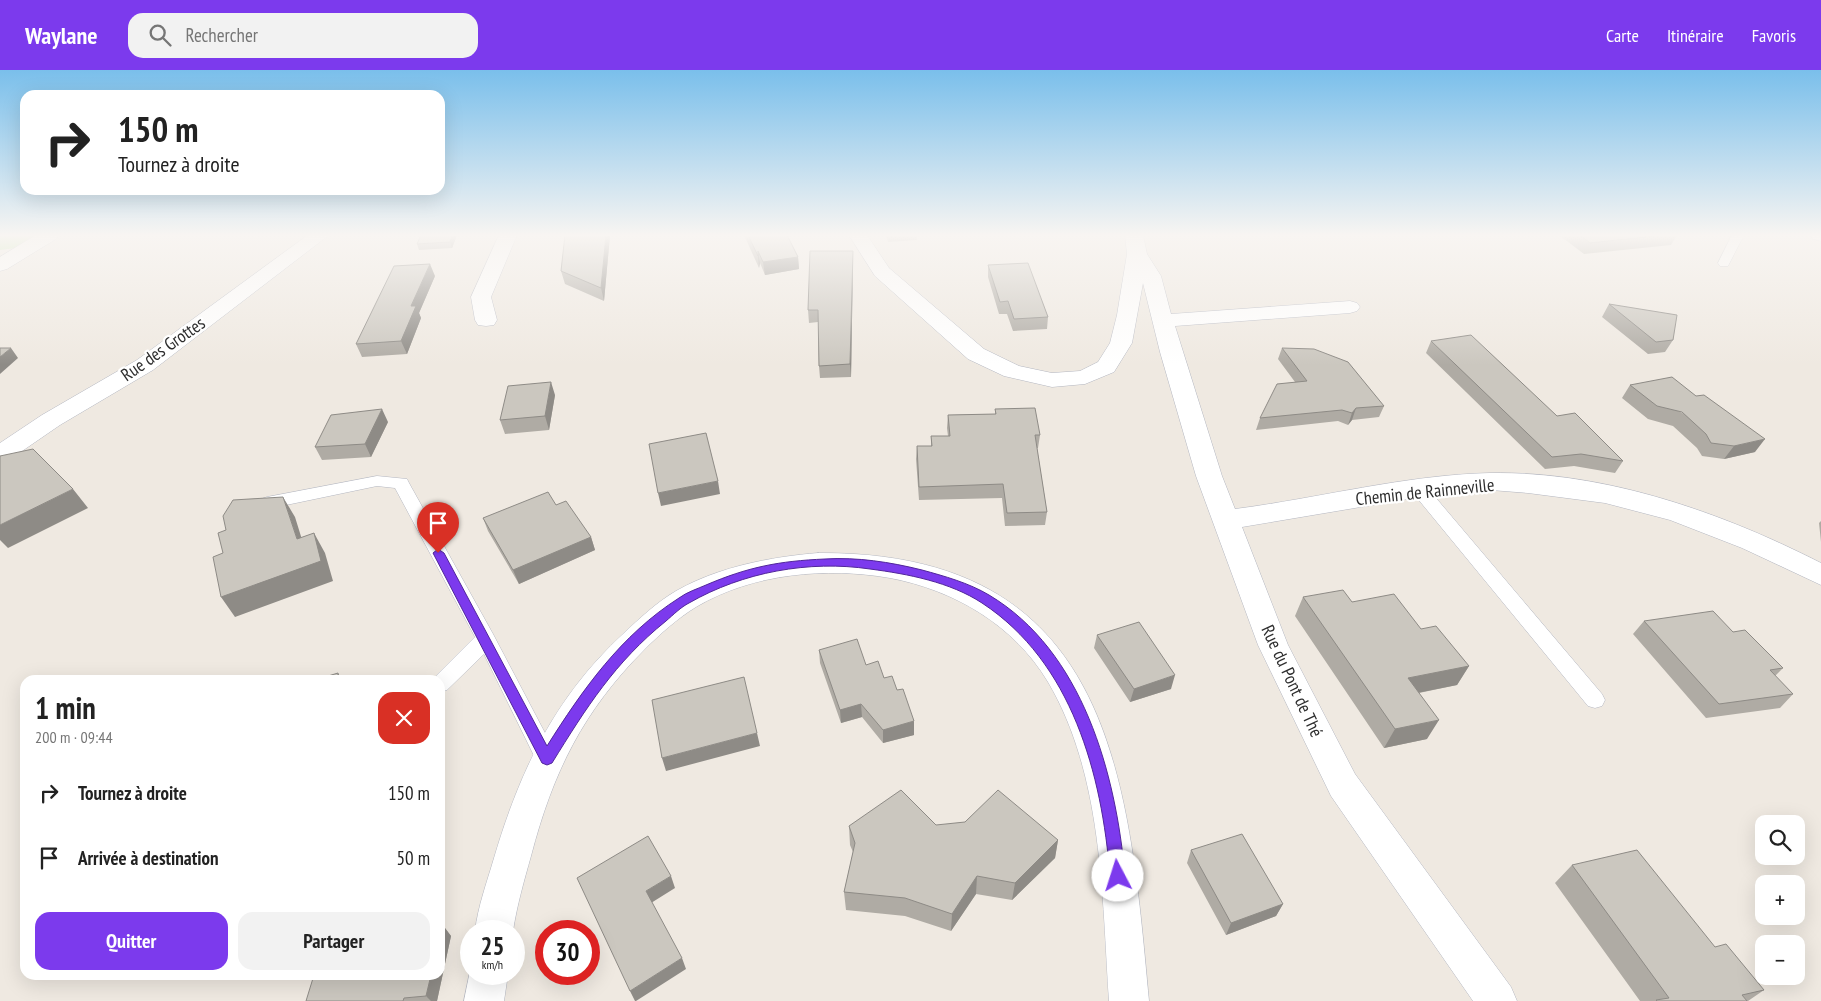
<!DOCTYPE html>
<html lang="fr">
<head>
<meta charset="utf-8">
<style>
	:root { --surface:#fff; --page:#f2f2f2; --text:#222; --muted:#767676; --accent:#7c3aed }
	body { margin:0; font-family:"PT Sans Narrow",sans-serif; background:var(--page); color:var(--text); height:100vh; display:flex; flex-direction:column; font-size:19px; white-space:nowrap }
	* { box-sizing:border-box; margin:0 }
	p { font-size:16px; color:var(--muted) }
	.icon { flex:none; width:28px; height:28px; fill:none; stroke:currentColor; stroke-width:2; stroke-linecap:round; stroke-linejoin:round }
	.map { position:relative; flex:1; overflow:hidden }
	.side { position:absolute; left:20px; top:605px; width:425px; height:305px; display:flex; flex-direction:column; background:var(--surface); border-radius:15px; box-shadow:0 5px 20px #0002 }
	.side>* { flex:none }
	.banner { position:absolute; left:20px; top:20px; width:425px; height:105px; border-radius:15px; box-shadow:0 5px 20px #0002; background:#fff; color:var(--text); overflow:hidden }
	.buttons { position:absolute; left:1755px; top:745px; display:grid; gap:10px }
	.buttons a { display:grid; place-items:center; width:50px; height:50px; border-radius:10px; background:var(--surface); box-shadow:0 5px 20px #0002; font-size:25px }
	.speed { position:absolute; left:460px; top:850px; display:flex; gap:10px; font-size:25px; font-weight:700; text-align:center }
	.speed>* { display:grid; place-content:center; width:65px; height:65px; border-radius:50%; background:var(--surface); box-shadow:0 5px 20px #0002; line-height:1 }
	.speed small { font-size:12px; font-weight:400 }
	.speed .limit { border:8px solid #d22; background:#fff; color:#111 }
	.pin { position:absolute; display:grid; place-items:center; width:42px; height:42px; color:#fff; margin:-51px -21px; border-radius:50% 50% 50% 0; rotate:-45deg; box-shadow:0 0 5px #0007 }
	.pin .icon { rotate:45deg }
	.me { position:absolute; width:55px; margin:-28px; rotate:355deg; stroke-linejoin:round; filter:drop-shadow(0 0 4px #0008) }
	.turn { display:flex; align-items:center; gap:18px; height:105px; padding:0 15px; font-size:22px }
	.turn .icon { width:65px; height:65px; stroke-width:2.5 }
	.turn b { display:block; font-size:35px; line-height:42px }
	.round { display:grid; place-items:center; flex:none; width:52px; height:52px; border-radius:15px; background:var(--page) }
	.summary { display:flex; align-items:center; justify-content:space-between; height:85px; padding:0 15px }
	h1 { font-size:30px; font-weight:700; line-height:38px }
	.primary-button { display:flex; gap:10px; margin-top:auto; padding:10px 15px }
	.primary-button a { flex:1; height:58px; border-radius:15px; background:var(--accent); color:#fff; font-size:20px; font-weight:700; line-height:58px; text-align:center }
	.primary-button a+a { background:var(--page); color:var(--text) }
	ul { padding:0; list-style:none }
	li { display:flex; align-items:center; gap:15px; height:65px; padding:0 15px }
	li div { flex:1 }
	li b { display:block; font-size:19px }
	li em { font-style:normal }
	header { display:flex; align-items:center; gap:30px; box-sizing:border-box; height:70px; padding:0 25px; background:var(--accent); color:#fff }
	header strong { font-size:24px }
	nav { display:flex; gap:28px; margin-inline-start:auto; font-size:18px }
	.search { width:350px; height:45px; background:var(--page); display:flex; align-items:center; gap:12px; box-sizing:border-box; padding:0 18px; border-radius:15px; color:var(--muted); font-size:19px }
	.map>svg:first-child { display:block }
</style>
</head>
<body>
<header>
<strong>Waylane</strong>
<div class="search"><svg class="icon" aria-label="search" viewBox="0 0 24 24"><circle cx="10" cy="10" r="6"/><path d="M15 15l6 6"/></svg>Rechercher</div>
<nav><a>Carte</a><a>Itinéraire</a><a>Favoris</a></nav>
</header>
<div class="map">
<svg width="1821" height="931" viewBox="0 0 1821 931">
	<rect width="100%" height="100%" fill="#efe9e1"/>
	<path fill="#b6e59e" d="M 0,165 L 37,165 L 16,178 L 0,180 Z"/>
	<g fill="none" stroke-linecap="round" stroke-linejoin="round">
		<g stroke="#b4b7c1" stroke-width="1">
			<path id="lane" d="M 1732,165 L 1744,165 L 1728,196 L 1720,196 L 1718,193 Z
				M 377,406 L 407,409 L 409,413 L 493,564 L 555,682 L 558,689 L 555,696 L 547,698 L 539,696 L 484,584 L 447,620 L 440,622 L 440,610 L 432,610 L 475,567 L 395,418 L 377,416 L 267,439 L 261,437 L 259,433 L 261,429 L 267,427 Z
				M 1419,413 L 1425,415 L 1602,624 L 1605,630 L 1602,636 L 1595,638 L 1588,636 L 1413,423 L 1411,419 L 1413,415 Z"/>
		</g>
		<g stroke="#b4b7c1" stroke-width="1">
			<path id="street" d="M 36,165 L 58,165 L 56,169 L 7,199 L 0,201 L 0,187 Z
				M 308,165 L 329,165 L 153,300 L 60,355 L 9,390 L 0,392 L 0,373 L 42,345 L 137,290 Z
				M 499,165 L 517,165 L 491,227 L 497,250 L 494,255 L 486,256 L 478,255 L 475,250 L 471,227 Z
				M 849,165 L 867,165 L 889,198 L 984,279 L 1019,296 L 1052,303 L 1080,301 L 1098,292 L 1110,273 L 1117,245 L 1127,184 L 1125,165 L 1143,165 L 1147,184 L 1161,206 L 1171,244 L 1350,231 L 1357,233 L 1360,237 L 1357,241 L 1350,243 L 1175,256 L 1222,406 L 1235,439 C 1320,428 1405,405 1490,403 C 1604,401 1721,442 1821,493 L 1821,515 L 1742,478 L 1670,450 L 1605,433 L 1528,423 L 1491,420 L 1420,427 L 1242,457 L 1288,575 L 1355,704 L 1511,917 L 1517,931 L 1473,931 L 1331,726 L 1258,575 L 1196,406 L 1160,282 L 1143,213 L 1132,273 L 1114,302 L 1085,314 L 1052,317 L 1004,306 L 968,289 L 875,206 Z
				M 818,483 C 1110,481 1128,701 1149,931 L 1109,931 C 1102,826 1103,705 1048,612 C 1014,555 954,520 890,508 C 827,497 753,503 696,537 C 678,548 660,564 645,579 C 583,641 553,702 531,786 C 524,811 517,835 513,861 L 475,861 C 478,836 487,812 494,788 C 520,700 555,627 623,564 C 639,549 657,532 676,521 C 718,497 770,487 818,483 Z
				M 471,896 L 471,904 L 508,904 L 504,931 L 464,931 Z"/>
		</g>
		<g stroke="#b4b7c1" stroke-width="1">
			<path id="secondary" d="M 1811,165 L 1821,165 L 1821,171 L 1813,169 Z"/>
		</g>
		<use href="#lane" fill="#fff" fill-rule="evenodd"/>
		<use href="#street" fill="#fff" fill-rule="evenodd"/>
		<use href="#secondary" fill="#fff" fill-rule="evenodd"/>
	</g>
	<path fill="#afaba4" d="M 457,165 L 452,178 L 419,180 L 417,174 Z
		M 565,165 L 610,165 L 604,231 L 565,214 L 561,201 Z
		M 744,165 L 787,165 L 798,187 L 799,199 L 765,205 L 760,193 L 759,198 Z
		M 886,165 L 917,165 L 917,170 L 888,172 Z
		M 1559,165 L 1677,165 L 1671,175 L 1584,184 Z
		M 853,181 L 853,193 L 851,307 L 820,308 L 819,296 L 818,252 L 809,253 L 808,240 Z
		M 988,195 L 1048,247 L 1047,259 L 1013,261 L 1007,244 L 999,244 L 988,207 Z
		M 435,206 L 419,243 L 421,248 L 407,284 L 362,287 L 356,274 Z
		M 1609,234 L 1673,270 L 1665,282 L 1648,284 L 1602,247 Z
		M 1431,271 L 1557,346 L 1623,391 L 1615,403 L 1574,396 L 1545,399 L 1426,283 Z
		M 1282,278 L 1384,336 L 1379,347 L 1352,350 L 1348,355 L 1338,351 L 1256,360 L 1260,348 L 1295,312 L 1278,289 Z
		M 1630,315 L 1755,382 L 1724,389 L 1702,386 L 1697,378 L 1673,356 L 1648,349 L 1622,328 Z
		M 555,325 L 549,360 L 505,364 L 500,350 Z
		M 995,339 L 1040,365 L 1038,378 L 1037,378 L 1047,442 L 1045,455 L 1005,456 L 1002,428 L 919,430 L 916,389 L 917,376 L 931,376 L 931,366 L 948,366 L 947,358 L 948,345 L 995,344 Z
		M 388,352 L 371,387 L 322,390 L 315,377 Z
		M 556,435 L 591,467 L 595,480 L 519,514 L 488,461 L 483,448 Z
		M 1821,451 L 1821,472 L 1819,453 Z
		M 1303,527 L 1352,532 L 1421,559 L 1469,596 L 1457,615 L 1419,623 L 1427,669 L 1384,678 L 1295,546 Z
		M 1644,551 L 1733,562 L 1783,598 L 1775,606 L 1793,624 L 1780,638 L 1706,648 L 1633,564 Z
		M 1097,565 L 1171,619 L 1130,632 L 1094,578 Z
		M 819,580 L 866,595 L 884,608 L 914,665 L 883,673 L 862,647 L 841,653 L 820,593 Z
		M 936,755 L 1058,770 L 1055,788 L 1012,830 L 976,824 L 951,861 L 905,846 L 846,840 L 844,822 L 853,782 L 850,775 L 849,756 Z
		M 1191,780 L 1283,834 L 1276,846 L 1226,865 L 1187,793 Z
		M 1572,795 L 1715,877 L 1764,920 L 1748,931 L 1640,931 L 1555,813 Z
		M 442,854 L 451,866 L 437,931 L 306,931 L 440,905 Z"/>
	<path fill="#8e8b86" d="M 452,165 L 457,165 L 452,178 L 450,172 Z
		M 606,165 L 610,165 L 610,166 L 604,231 L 601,218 Z
		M 758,181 L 760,193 L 759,198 L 758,186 Z
		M 853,181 L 853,193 L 851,307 L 850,294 Z
		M 798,187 L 799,199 L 765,205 L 763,192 Z
		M 430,194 L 435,206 L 419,243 L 421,248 L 407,284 L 401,271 L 411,236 Z
		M 11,278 L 18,288 L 0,304 L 0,287 Z
		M 551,312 L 555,325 L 549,360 L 545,346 Z
		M 1356,338 L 1352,350 L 1348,355 L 1352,343 Z
		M 382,339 L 388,352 L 371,387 L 365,374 Z
		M 1765,369 L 1755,382 L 1724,389 L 1734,376 Z
		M 718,411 L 720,424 L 661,436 L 658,423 Z
		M 73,419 L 88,438 L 8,478 L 0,470 L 0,455 Z
		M 283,427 L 295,447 L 308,489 L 297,469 Z
		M 314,463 L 325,483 L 333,511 L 235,547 L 221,527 Z
		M 591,467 L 595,480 L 519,514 L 513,500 Z
		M 1469,596 L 1457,615 L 1397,627 L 1408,608 Z
		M 338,603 L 342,610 L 338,610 Z
		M 1175,605 L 1171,619 L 1130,632 L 1134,619 Z
		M 861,634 L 862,647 L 841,653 L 840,640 Z
		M 1439,650 L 1427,669 L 1384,678 L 1395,659 Z
		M 914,651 L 914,665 L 883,673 L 883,660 Z
		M 757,663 L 760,676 L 666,701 L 662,688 Z
		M 1058,770 L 1055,788 L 1012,830 L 1015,813 Z
		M 671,806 L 675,818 L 651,833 L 646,821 Z
		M 977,806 L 976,824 L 951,861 L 952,844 Z
		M 1283,834 L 1276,846 L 1226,865 L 1231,853 Z
		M 442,854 L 451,866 L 437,931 L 431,931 L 426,926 L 431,905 L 440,905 L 440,865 Z
		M 682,888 L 686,899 L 636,931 L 635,931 L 630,921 Z"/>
	<path fill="#cbc7bf" stroke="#8e8b86" d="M 421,165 L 452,165 L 450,172 L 417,174 Z
		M 565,165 L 606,165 L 601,218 L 561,201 Z
		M 748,165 L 787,165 L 798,187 L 763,192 L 758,181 L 758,186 Z
		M 888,165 L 905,165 L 888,166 Z
		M 1580,165 L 1663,165 L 1590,173 Z
		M 810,181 L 853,181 L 850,294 L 819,296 L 818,240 L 808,240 Z
		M 1028,193 L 1048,247 L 1014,249 L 1008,231 L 1000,232 L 988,195 Z
		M 430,194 L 411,236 L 416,236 L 401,271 L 356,274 L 394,196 Z
		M 1609,234 L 1677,245 L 1673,270 L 1656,272 Z
		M 1471,265 L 1557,346 L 1575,343 L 1623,391 L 1581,384 L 1552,387 L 1431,271 Z
		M 0,278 L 11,278 L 0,287 Z
		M 1282,278 L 1314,279 L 1348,292 L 1384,336 L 1356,338 L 1352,343 L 1342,340 L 1260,348 L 1277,314 L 1307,311 Z
		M 1672,307 L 1696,326 L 1704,325 L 1765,369 L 1734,376 L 1711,373 L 1706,364 L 1682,342 L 1657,336 L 1630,315 Z
		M 551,312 L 545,346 L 500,350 L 508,316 Z
		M 1035,338 L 1040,365 L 1035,365 L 1047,442 L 1007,443 L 1003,414 L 919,417 L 917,376 L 932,376 L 931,366 L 950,366 L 948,345 L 996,344 L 995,339 Z
		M 382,339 L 365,374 L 315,377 L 331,345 Z
		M 706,363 L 718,411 L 658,423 L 649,374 Z
		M 33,379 L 73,419 L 0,455 L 0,386 Z
		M 548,422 L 556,435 L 566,431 L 591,467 L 513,500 L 483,448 Z
		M 283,427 L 297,469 L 314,463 L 321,491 L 221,527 L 213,487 L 223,483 L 218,463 L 226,460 L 223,446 L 233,430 Z
		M 1343,520 L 1352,532 L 1394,524 L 1421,559 L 1436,556 L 1469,596 L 1408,608 L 1439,650 L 1395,659 L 1303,527 Z
		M 1713,541 L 1733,562 L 1745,560 L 1783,598 L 1770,600 L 1793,624 L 1719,634 L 1644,551 Z
		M 1139,552 L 1175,605 L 1134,619 L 1097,565 Z
		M 857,569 L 866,595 L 878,591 L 884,608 L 892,606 L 897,620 L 903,619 L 914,651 L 883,660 L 861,634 L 840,640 L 819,580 Z
		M 338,603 L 338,610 L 315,610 Z
		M 744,607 L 757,663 L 662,688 L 652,630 Z
		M 901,720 L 936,755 L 965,752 L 998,720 L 1058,770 L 1015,813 L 977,806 L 952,844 L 905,828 L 844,822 L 855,773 L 849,756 Z
		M 1242,764 L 1283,834 L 1231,853 L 1191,780 Z
		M 648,766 L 671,806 L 646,821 L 682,888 L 630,921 L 577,808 Z
		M 1637,780 L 1715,877 L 1726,874 L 1764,920 L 1742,925 L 1747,931 L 1657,931 L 1656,930 L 1669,928 L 1572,795 Z
		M 442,854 L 440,865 L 440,855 Z
		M 314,905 L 431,905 L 426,926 L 404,928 L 403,931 L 306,931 Z"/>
	<linearGradient id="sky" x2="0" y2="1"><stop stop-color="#7abfeb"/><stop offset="0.56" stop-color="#f8f5f2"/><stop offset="1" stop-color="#f8f5f2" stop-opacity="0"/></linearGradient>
	<rect width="1821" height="295" fill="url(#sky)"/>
	<path fill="#7c3aed" stroke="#51269a" d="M 438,479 L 444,483 L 547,676 C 583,619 621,565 679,528 C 687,522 697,519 706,515 C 748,497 779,491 825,489 C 857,487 890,492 922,500 C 944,506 969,513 989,525 C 1083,581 1116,704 1125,806 L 1123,811 L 1118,813 L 1112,811 L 1110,806 C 1102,704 1072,592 982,533 C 950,512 908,504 870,499 C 809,490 743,502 689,533 C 681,537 673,545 666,551 C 615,592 586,638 552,693 L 547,695 L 542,693 L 433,483 Z"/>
	<g text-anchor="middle" stroke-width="4.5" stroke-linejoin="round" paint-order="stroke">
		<g font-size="18" fill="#2e2e2e" stroke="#fff">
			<text transform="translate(163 279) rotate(-35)" y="6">Rue des Grottes</text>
			<text transform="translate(1425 422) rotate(-6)" y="6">Chemin de Rainneville</text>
			<text transform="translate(1292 611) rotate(65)" y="6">Rue du Pont de Thé</text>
		</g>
	</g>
</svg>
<div class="buttons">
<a><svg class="icon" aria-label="search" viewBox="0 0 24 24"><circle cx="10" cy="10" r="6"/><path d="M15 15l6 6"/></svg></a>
<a>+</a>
<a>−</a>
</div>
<div class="speed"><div>25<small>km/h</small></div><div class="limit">30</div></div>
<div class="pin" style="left:438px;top:483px;background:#d93025"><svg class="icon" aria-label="arrive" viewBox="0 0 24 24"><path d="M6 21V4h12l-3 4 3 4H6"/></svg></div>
<svg class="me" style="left:1118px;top:806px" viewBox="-20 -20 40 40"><circle r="19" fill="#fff"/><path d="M0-13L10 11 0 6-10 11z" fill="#7c3aed"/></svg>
<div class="banner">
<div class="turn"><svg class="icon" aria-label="right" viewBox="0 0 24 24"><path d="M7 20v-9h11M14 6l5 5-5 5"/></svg><div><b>150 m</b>Tournez à droite</div></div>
</div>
<section class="side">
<div class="summary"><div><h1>1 min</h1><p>200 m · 09:44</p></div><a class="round" style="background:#d93025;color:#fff"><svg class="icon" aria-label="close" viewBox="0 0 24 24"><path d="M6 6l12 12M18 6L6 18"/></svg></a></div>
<ul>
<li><svg class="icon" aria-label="right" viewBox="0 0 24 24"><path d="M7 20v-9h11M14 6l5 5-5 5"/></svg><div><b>Tournez à droite</b></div><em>150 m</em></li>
<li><svg class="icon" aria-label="arrive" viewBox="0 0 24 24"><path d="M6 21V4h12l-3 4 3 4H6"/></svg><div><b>Arrivée à destination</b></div><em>50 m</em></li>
</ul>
<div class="primary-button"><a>Quitter</a><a>Partager</a></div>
</section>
</div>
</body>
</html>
